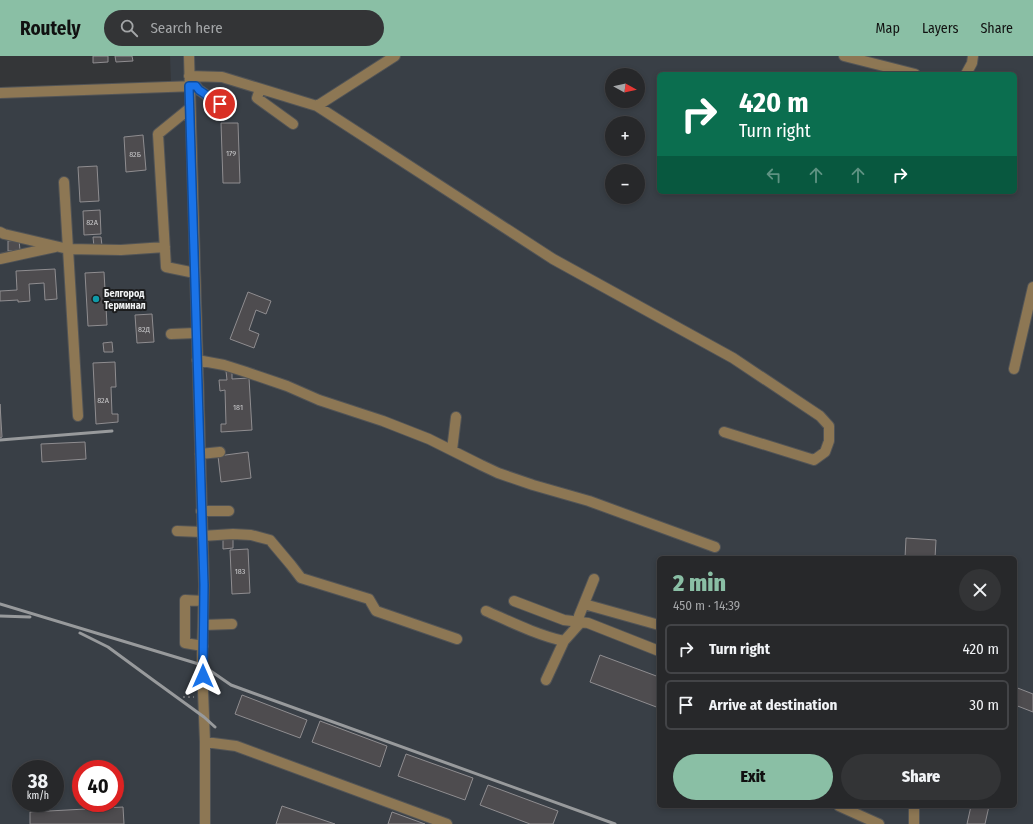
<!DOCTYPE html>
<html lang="en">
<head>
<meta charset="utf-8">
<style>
	:root { --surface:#27282a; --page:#333436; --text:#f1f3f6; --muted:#a4a6a8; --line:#434447; --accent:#8abfa5 }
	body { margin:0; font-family:"Fira Sans Condensed",sans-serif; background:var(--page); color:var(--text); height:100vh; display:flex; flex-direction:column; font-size:15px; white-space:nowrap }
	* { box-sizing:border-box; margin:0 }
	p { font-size:13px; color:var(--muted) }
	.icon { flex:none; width:22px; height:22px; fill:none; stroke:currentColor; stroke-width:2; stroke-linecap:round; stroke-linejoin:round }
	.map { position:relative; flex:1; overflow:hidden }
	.side { position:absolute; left:657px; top:500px; width:360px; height:252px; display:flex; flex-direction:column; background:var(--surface); border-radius:6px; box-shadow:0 2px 6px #0003,0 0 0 1px var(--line) }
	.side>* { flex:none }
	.banner { position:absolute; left:657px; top:16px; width:360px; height:122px; border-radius:6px; box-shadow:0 2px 6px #0003,0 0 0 1px var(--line); background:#0b6e4f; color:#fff; overflow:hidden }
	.needle { width:26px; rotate:98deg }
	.controls { position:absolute; left:605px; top:12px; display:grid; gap:8px }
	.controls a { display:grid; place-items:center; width:40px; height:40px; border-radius:50%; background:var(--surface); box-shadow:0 2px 6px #0003,0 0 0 1px var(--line); font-size:20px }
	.speed { position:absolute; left:12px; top:704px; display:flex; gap:8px; font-size:20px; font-weight:700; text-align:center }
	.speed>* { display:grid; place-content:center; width:52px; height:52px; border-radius:50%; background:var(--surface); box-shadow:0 2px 6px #0003,0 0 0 1px var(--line); line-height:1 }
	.speed small { font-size:10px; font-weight:400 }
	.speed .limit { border:6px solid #d22; background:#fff; color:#111 }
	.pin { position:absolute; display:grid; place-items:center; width:34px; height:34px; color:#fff; margin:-17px; border:2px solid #fff; border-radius:50%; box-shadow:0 1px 4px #0007 }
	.me { position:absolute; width:44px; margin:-22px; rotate:0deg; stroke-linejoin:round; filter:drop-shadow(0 0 3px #0008) }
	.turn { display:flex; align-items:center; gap:14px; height:84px; padding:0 16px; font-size:18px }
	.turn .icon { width:52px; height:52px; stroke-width:2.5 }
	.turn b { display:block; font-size:28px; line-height:34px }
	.lanes { display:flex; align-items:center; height:38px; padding:0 16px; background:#0003; justify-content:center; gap:20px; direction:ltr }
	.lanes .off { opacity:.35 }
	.round { display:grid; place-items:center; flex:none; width:42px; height:42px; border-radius:21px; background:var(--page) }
	.overview { display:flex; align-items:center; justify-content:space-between; height:68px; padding:0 16px }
	h1 { font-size:24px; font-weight:800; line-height:30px; color:var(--accent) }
	.action { display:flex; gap:8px; margin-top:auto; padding:8px 16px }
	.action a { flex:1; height:46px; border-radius:24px; background:var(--accent); color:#111; font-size:16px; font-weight:800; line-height:46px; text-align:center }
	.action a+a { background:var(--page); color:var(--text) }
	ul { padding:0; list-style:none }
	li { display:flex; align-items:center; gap:12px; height:50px; margin:0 8px 6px; padding:0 8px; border:2px solid var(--line); border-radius:6px }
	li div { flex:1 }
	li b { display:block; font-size:15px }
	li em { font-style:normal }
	header { display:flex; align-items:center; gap:24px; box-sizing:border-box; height:56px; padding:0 20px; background:var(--accent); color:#111 }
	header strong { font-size:19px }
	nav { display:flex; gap:22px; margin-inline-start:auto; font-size:14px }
	.search { width:280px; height:36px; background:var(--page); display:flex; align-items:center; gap:10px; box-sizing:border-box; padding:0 14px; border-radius:22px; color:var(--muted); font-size:15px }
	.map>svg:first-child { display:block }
</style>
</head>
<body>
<header>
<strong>Routely</strong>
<div class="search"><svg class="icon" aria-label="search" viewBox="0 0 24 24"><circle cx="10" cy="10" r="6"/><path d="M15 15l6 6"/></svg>Search here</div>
<nav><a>Map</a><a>Layers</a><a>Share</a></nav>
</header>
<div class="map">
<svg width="1033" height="768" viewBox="0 0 1033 768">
	<rect width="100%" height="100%" fill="#343638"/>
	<path fill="#393f46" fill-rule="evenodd" d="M 170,0 L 1033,0 L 1033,768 L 0,768 L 0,31 L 171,26 ZM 659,18 L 1015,18 L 1015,136 L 659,136 ZM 612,19 L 638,19 L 638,45 L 612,45 ZM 612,67 L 638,67 L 638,93 L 612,93 ZM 612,115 L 638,115 L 638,141 L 612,141 ZM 659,502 L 1015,502 L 1015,750 L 659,750 ZM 21,713 L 55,713 L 55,747 L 21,747 ZM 81,713 L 115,713 L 115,747 L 81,747 Z"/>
	<path fill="#4e4c4f" stroke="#8f8d90" d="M 93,0 L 108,0 L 108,6 L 93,7 Z
		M 115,0 L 132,0 L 133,5 L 116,6 Z
		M 221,67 L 238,67 L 240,127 L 223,127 Z
		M 143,79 L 146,114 L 126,116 L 124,81 Z
		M 97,110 L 99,145 L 80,146 L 78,111 Z
		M 100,154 L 101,178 L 84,179 L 83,155 Z
		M 93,181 L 101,181 L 102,190 L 94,191 Z
		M 19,184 L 20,194 L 8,195 L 8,185 Z
		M 55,213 L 57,243 L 45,244 L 44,227 L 29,228 L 30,245 L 18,246 L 18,244 L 0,245 L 0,235 L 17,234 L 16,215 Z
		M 104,216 L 107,269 L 88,270 L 85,217 Z
		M 248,236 L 271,245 L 266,258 L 256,254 L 249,274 L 259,278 L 254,292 L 230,283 Z
		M 152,258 L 154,286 L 137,287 L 135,259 Z
		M 112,286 L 113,296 L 104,296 L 103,287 Z
		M 115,306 L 116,331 L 111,331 L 112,358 L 118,358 L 118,366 L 96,368 L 93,307 Z
		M 226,315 L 232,315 L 232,323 L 249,322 L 252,374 L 221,376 L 221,368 L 226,368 L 225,334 L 220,335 L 219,324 L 227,324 Z
		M 0,348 L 2,381 L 0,382 Z
		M 85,386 L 86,403 L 42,406 L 41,388 Z
		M 248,396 L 251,422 L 221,426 L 218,400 Z
		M 223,482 L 233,482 L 233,492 L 223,493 Z
		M 906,482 L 936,484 L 935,502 L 905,502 Z
		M 248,493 L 250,537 L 232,538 L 230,494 Z
		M 600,599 L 659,621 L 659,652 L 590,626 Z
		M 1015,631 L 1033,638 L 1033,656 L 1015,649 Z
		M 242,639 L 307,664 L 300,682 L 235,658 Z
		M 320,665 L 387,690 L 380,711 L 312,686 Z
		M 406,698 L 473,722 L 465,744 L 398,720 Z
		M 488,729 L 558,755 L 553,768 L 530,768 L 480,749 Z
		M 282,750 L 335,768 L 276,768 Z
		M 971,750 L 989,750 L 985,768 L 967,768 Z
		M 123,751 L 124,768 L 30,768 L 30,756 Z
		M 392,756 L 425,768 L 388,768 Z"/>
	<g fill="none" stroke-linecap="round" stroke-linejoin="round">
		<g stroke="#525456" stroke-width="12">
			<path id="minor" d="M 189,0 L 204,529 L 202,609 L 205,686 L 205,768
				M 844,0 L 915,18
				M 966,18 L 972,7 L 973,0
				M 189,20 L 222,21 L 317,50 L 553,203 L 733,302 L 820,360 L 829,370 L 829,385 L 825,396 L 814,404 L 724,376
				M 260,33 L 257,42 L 293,68
				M 0,37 L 196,30 L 199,34 L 220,48
				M 317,50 L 395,0
				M 190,52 L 158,78 L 166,211 L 195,217
				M 64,126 L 78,360
				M 0,176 L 4,178 L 68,193 L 121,194 L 165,191
				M 0,203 L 55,191
				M 171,278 L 196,277
				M 197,304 L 224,309 L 246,316 L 287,330 L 319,344 L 383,365 L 429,383 L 481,409 L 498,417 L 533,429 L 589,445 L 715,491
				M 1014,313 L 1033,231
				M 452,394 L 456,361
				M 200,398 L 220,396
				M 201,455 L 229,455
				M 177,475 L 202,476
				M 202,480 L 233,478 L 251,479 L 270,484 L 291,509 L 301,522 L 369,543 L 376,555 L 457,583
				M 514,545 L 564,564 L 588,567 L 659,595
				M 584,548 L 659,569
				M 486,555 C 511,566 537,579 564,585 L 581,566
				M 579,560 L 594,523
				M 203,569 L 232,568
				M 203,590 L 185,587 L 185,544 L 203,545
				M 546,624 L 564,585
				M 205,686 L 236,690 L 447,768
				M 839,750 L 879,768
				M 914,768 L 914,750"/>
		</g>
		<path stroke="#818385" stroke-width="1.5" stroke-dasharray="2 3" stroke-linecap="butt" d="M 183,641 L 194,641"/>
		<use href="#minor" stroke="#8d7754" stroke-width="10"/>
		<path stroke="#989a9c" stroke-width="3" d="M 0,384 L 112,375
			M 0,548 L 202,609 L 231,629 L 615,768
			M 0,560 L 30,561
			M 80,577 L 108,591 L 153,624 L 204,661 L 215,671"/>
	</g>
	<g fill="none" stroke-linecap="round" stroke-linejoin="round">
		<g stroke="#114b97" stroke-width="10">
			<path id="route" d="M 203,620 L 204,529 L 189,30 L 196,30 L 199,34 L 220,48"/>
		</g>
		<use href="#route" stroke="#1a73e8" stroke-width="7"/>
	</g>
	<circle fill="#0f9aa8" stroke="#1c1d1e" stroke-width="1.5" cx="96" cy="243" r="4"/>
	<g text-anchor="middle" stroke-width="4" stroke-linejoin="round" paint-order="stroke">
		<g font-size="8" fill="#c8c8ca">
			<text x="231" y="100">179</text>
			<text x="135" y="101">82Б</text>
			<text x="92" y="169">82А</text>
			<text x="144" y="276">82Д</text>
			<text x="103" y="347">82А</text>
			<text x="238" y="354">181</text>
			<text x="240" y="518">183</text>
		</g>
		<g font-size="10" font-weight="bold" fill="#f0f2f3" stroke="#1c1d1e" text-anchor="start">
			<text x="104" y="241">Белгород<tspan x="104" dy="12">Терминал</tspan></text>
		</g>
	</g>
</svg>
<div class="controls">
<a><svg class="needle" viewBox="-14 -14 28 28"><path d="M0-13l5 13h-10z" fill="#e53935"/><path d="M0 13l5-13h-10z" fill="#a4a6a8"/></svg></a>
<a>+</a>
<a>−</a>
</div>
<div class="speed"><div>38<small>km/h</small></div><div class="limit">40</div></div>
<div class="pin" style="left:220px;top:48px;background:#d93025"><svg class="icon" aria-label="arrive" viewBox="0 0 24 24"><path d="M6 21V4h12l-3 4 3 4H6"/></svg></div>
<svg class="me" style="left:203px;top:620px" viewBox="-20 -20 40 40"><path d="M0-17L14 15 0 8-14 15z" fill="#1a73e8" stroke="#fff" stroke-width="4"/></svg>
<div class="banner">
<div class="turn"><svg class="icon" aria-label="right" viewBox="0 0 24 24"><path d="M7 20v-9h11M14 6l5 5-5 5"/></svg><div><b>420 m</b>Turn right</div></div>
<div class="lanes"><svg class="icon off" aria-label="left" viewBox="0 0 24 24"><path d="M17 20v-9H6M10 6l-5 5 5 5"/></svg><svg class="icon off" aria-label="ahead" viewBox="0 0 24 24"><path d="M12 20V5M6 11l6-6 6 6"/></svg><svg class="icon off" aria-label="ahead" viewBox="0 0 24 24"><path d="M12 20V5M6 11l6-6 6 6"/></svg><svg class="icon" aria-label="right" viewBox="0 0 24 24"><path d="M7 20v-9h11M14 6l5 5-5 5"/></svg></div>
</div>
<section class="side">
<div class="overview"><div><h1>2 min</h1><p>450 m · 14:39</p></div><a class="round"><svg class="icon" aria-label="close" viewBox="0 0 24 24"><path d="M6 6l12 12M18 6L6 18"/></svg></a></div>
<ul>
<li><svg class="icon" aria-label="right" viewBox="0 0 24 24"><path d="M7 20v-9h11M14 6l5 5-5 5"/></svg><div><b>Turn right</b></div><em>420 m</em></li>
<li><svg class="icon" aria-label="arrive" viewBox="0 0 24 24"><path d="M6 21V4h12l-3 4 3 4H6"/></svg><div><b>Arrive at destination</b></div><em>30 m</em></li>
</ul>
<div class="action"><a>Exit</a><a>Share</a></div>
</section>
</div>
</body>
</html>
